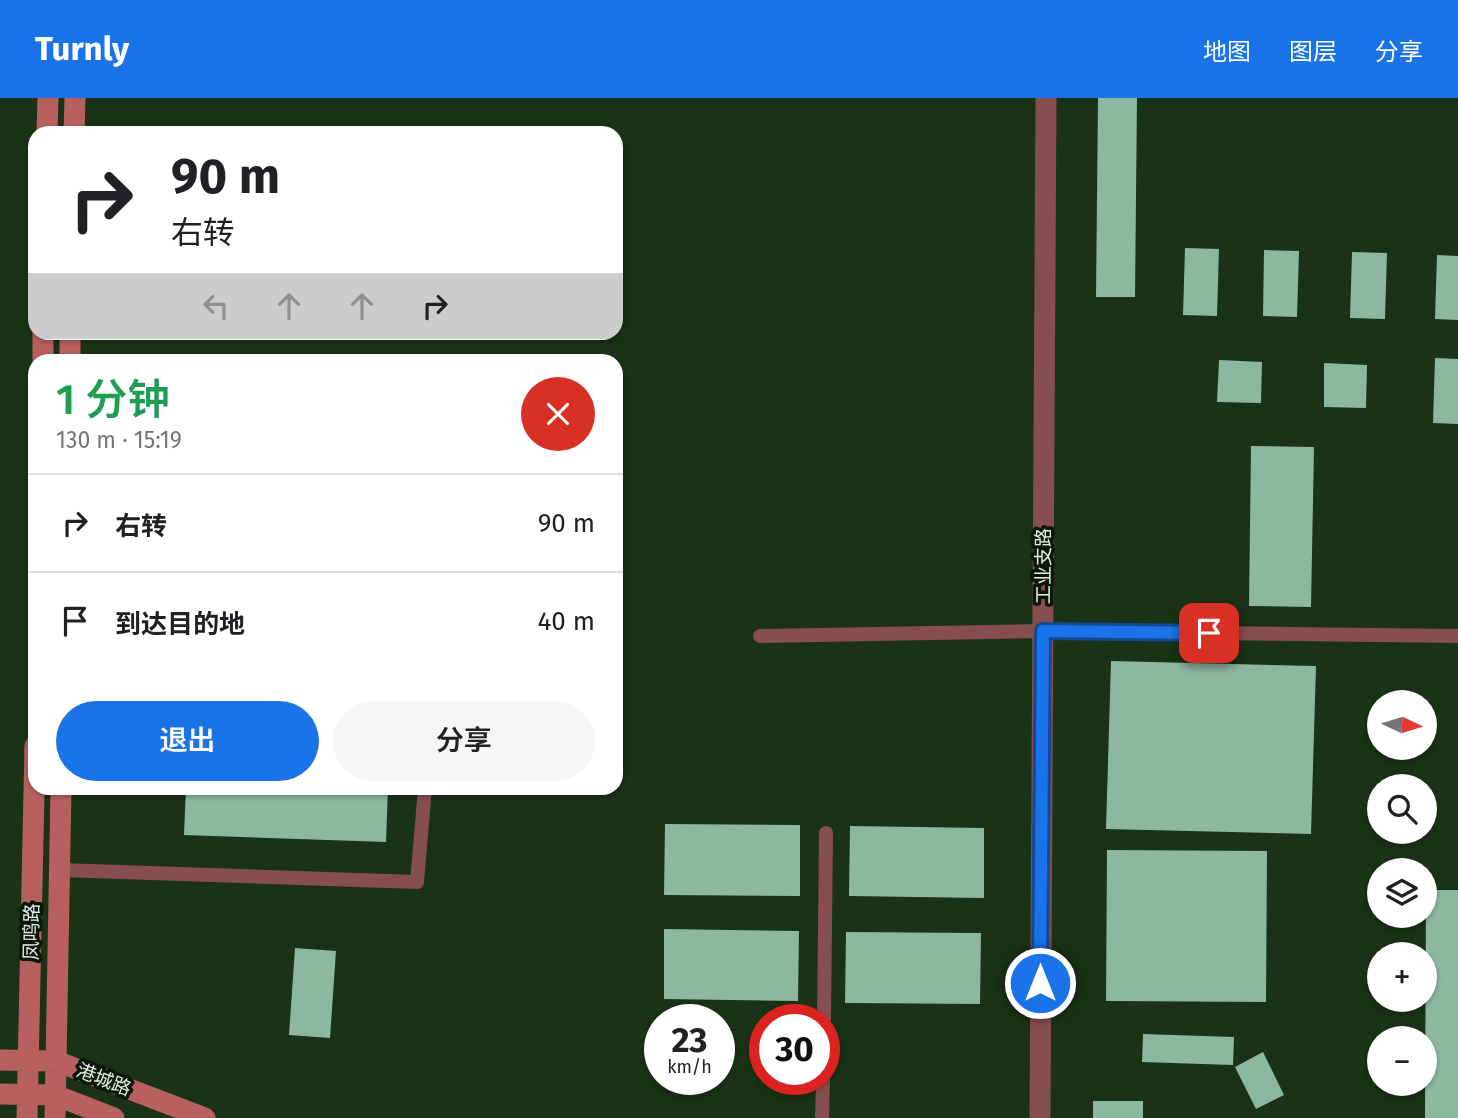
<!DOCTYPE html>
<html lang="zh">
<head>
<meta charset="utf-8">
<style>
	:root { --surface:#fff; --page:#f6f6f6; --text:#202124; --muted:#757577; --line:#e0e0e0; --accent:#1a73e8 }
	body { margin:0; font-family:"Fira Sans","Noto Sans SC",sans-serif; background:var(--page); color:var(--text); height:100vh; display:flex; flex-direction:column; font-size:26px; white-space:nowrap }
	* { box-sizing:border-box; margin:0 }
	p { font-size:23px; color:var(--muted) }
	.icon { flex:none; width:38px; height:38px; fill:none; stroke:currentColor; stroke-width:2; stroke-linecap:round; stroke-linejoin:round }
	.map { position:relative; flex:1; overflow:hidden }
	.panel { position:absolute; left:28px; top:256px; width:595px; height:441px; display:flex; flex-direction:column; background:var(--surface); border-radius:21px; box-shadow:0 2px 5px #0004 }
	.panel>* { flex:none }
	.top-card { position:absolute; left:28px; top:28px; width:595px; height:214px; border-radius:21px; box-shadow:0 2px 5px #0004; background:#fff; color:var(--text); overflow:hidden }
	.needle { width:46px; rotate:94deg }
	.fabs { position:absolute; left:1367px; top:592px; display:grid; gap:14px }
	.fabs a { display:grid; place-items:center; width:70px; height:70px; border-radius:50%; background:var(--surface); box-shadow:0 2px 5px #0004; font-size:35px }
	.speed { position:absolute; left:644px; top:906px; display:flex; gap:14px; font-size:35px; font-weight:700; text-align:center }
	.speed>* { display:grid; place-content:center; width:91px; height:91px; border-radius:50%; background:var(--surface); box-shadow:0 2px 5px #0004; line-height:1 }
	.speed small { font-size:18px; font-weight:400 }
	.speed .limit { border:10px solid #d22; background:#fff; color:#111 }
	.pin { position:absolute; display:grid; place-items:center; width:60px; height:60px; color:#fff; margin:-30px; border-radius:14px; box-shadow:0 4px 10px #0006 }
	.me { position:absolute; width:77px; margin:-38px; rotate:0deg; stroke-linejoin:round; filter:drop-shadow(0 0 5px #0008) }
	.turn { display:flex; align-items:center; gap:24px; height:147px; padding:0 28px; font-size:32px }
	.turn .icon { width:91px; height:91px; stroke-width:2.5 }
	.turn b { display:block; font-size:49px; line-height:60px }
	.lanes { display:flex; align-items:center; height:66px; padding:0 28px; background:#0003; justify-content:center; gap:35px; direction:ltr }
	.lanes .off { opacity:.35 }
	.round { display:grid; place-items:center; flex:none; width:74px; height:74px; border-radius:37px; background:var(--page) }
	.summary { display:flex; align-items:center; justify-content:space-between; height:119px; padding:0 28px }
	h1 { font-size:42px; font-weight:600; line-height:52px; color:#1e9e55 }
	.action { display:flex; gap:14px; margin-top:auto; padding:14px 28px }
	.action a { flex:1; height:80px; border-radius:42px; background:var(--accent); color:#fff; font-size:28px; font-weight:600; line-height:80px; text-align:center }
	.action a+a { background:var(--page); color:var(--text) }
	ul { padding:0; list-style:none }
	li { display:flex; align-items:center; gap:21px; height:98px; padding:0 28px; border-top:2px solid var(--line) }
	li div { flex:1 }
	li b { display:block; font-size:26px }
	li em { font-style:normal }
	header { display:flex; align-items:center; gap:42px; box-sizing:border-box; height:98px; padding:0 35px; background:var(--accent); color:#fff }
	header strong { font-size:33px }
	nav { display:flex; gap:38px; margin-inline-start:auto; font-size:24px }
	.map>svg:first-child { display:block }
</style>
</head>
<body>
<header>
<strong>Turnly</strong>
<nav><a>地图</a><a>图层</a><a>分享</a></nav>
</header>
<div class="map">
<svg width="1458" height="1020" viewBox="0 0 1458 1020">
	<rect width="100%" height="100%" fill="#1a3216"/>
	<path fill="#8cb7a0" d="M 1098,0 L 1137,0 L 1135,199 L 1096,199 Z
		M 1185,150 L 1219,151 L 1217,218 L 1183,217 Z
		M 1264,152 L 1299,153 L 1297,219 L 1263,218 Z
		M 1352,154 L 1387,155 L 1385,221 L 1350,220 Z
		M 1437,157 L 1458,158 L 1458,222 L 1435,221 Z
		M 1435,260 L 1458,261 L 1458,326 L 1433,325 Z
		M 1219,262 L 1262,264 L 1261,305 L 1217,304 Z
		M 1324,265 L 1367,267 L 1366,310 L 1324,309 Z
		M 1251,348 L 1314,349 L 1311,509 L 1249,508 Z
		M 1111,563 L 1316,568 L 1311,736 L 1106,731 Z
		M 186,690 L 388,690 L 386,744 L 184,737 Z
		M 665,726 L 800,727 L 800,798 L 664,797 Z
		M 850,728 L 984,730 L 984,800 L 849,798 Z
		M 1107,752 L 1267,753 L 1266,904 L 1106,903 Z
		M 1426,792 L 1458,792 L 1458,1020 L 1425,1020 Z
		M 664,831 L 799,833 L 798,903 L 664,901 Z
		M 846,834 L 981,835 L 980,906 L 845,905 Z
		M 295,850 L 336,853 L 330,940 L 289,937 Z
		M 1143,936 L 1234,939 L 1233,967 L 1142,964 Z
		M 1263,954 L 1284,997 L 1256,1011 L 1235,969 Z
		M 1093,1003 L 1143,1003 L 1143,1020 L 1093,1020 Z"/>
	<g fill="none" stroke-linecap="round" stroke-linejoin="round">
		<path stroke="#864e4e" stroke-width="14" d="M 760,538 L 1043,533 L 1458,538
			M 60,772 L 417,784 L 425,690
			M 824,922 L 826,735
			M 822,1020 L 823,982"/>
		<path stroke="#864e4e" stroke-width="21" d="M 1040,1020 L 1046,0"/>
		<path stroke="#b86060" stroke-width="21" d="M 47,35 L 48,0
			M 74,35 L 75,0
			M 43,262 L 43,234
			M 70,262 L 70,234
			M 0,962 L 56,963 L 205,1020
			M 0,996 L 55,997 L 114,1020
			M 27,1020 L 35,648
			M 55,1020 L 61,690"/>
	</g>
	<g fill="none" stroke-linecap="round" stroke-linejoin="round">
		<g stroke="#114b97" stroke-width="18">
			<path id="route" d="M 1040,885 L 1043,533 L 1209,535"/>
		</g>
		<use href="#route" stroke="#1a73e8" stroke-width="12"/>
	</g>
	<g text-anchor="middle" stroke-width="7" stroke-linejoin="round" paint-order="stroke">
		<g font-size="19" fill="#e2f1df" stroke="#0c170b">
			<text transform="translate(1043 468) rotate(-90)" y="7">工业支路</text>
			<text transform="translate(31 834) rotate(-89)" y="7">凤鸣路</text>
			<text transform="translate(104 981) rotate(21)" y="7">港城路</text>
		</g>
	</g>
</svg>
<div class="fabs">
<a><svg class="needle" viewBox="-14 -14 28 28"><path d="M0-13l5 13h-10z" fill="#e53935"/><path d="M0 13l5-13h-10z" fill="#757577"/></svg></a>
<a><svg class="icon" aria-label="search" viewBox="0 0 24 24"><circle cx="10" cy="10" r="6"/><path d="M15 15l6 6"/></svg></a>
<a><svg class="icon" aria-label="layers" viewBox="0 0 24 24"><path d="M12 4l9 5-9 5-9-5zM3 14l9 5 9-5"/></svg></a>
<a>+</a>
<a>−</a>
</div>
<div class="speed"><div>23<small>km/h</small></div><div class="limit">30</div></div>
<div class="pin" style="left:1209px;top:535px;background:#d93025"><svg class="icon" aria-label="arrive" viewBox="0 0 24 24"><path d="M6 21V4h12l-3 4 3 4H6"/></svg></div>
<svg class="me" style="left:1040px;top:885px" viewBox="-20 -20 40 40"><circle r="17" fill="#1a73e8" stroke="#fff" stroke-width="3"/><path d="M0-11L8 9 0 5-8 9z" fill="#fff"/></svg>
<div class="top-card">
<div class="turn"><svg class="icon" aria-label="right" viewBox="0 0 24 24"><path d="M7 20v-9h11M14 6l5 5-5 5"/></svg><div><b>90 m</b>右转</div></div>
<div class="lanes"><svg class="icon off" aria-label="left" viewBox="0 0 24 24"><path d="M17 20v-9H6M10 6l-5 5 5 5"/></svg><svg class="icon off" aria-label="ahead" viewBox="0 0 24 24"><path d="M12 20V5M6 11l6-6 6 6"/></svg><svg class="icon off" aria-label="ahead" viewBox="0 0 24 24"><path d="M12 20V5M6 11l6-6 6 6"/></svg><svg class="icon" aria-label="right" viewBox="0 0 24 24"><path d="M7 20v-9h11M14 6l5 5-5 5"/></svg></div>
</div>
<section class="panel">
<div class="summary"><div><h1>1 分钟</h1><p>130 m · 15:19</p></div><a class="round" style="background:#d93025;color:#fff"><svg class="icon" aria-label="close" viewBox="0 0 24 24"><path d="M6 6l12 12M18 6L6 18"/></svg></a></div>
<ul>
<li><svg class="icon" aria-label="right" viewBox="0 0 24 24"><path d="M7 20v-9h11M14 6l5 5-5 5"/></svg><div><b>右转</b></div><em>90 m</em></li>
<li><svg class="icon" aria-label="arrive" viewBox="0 0 24 24"><path d="M6 21V4h12l-3 4 3 4H6"/></svg><div><b>到达目的地</b></div><em>40 m</em></li>
</ul>
<div class="action"><a>退出</a><a>分享</a></div>
</section>
</div>
</body>
</html>
